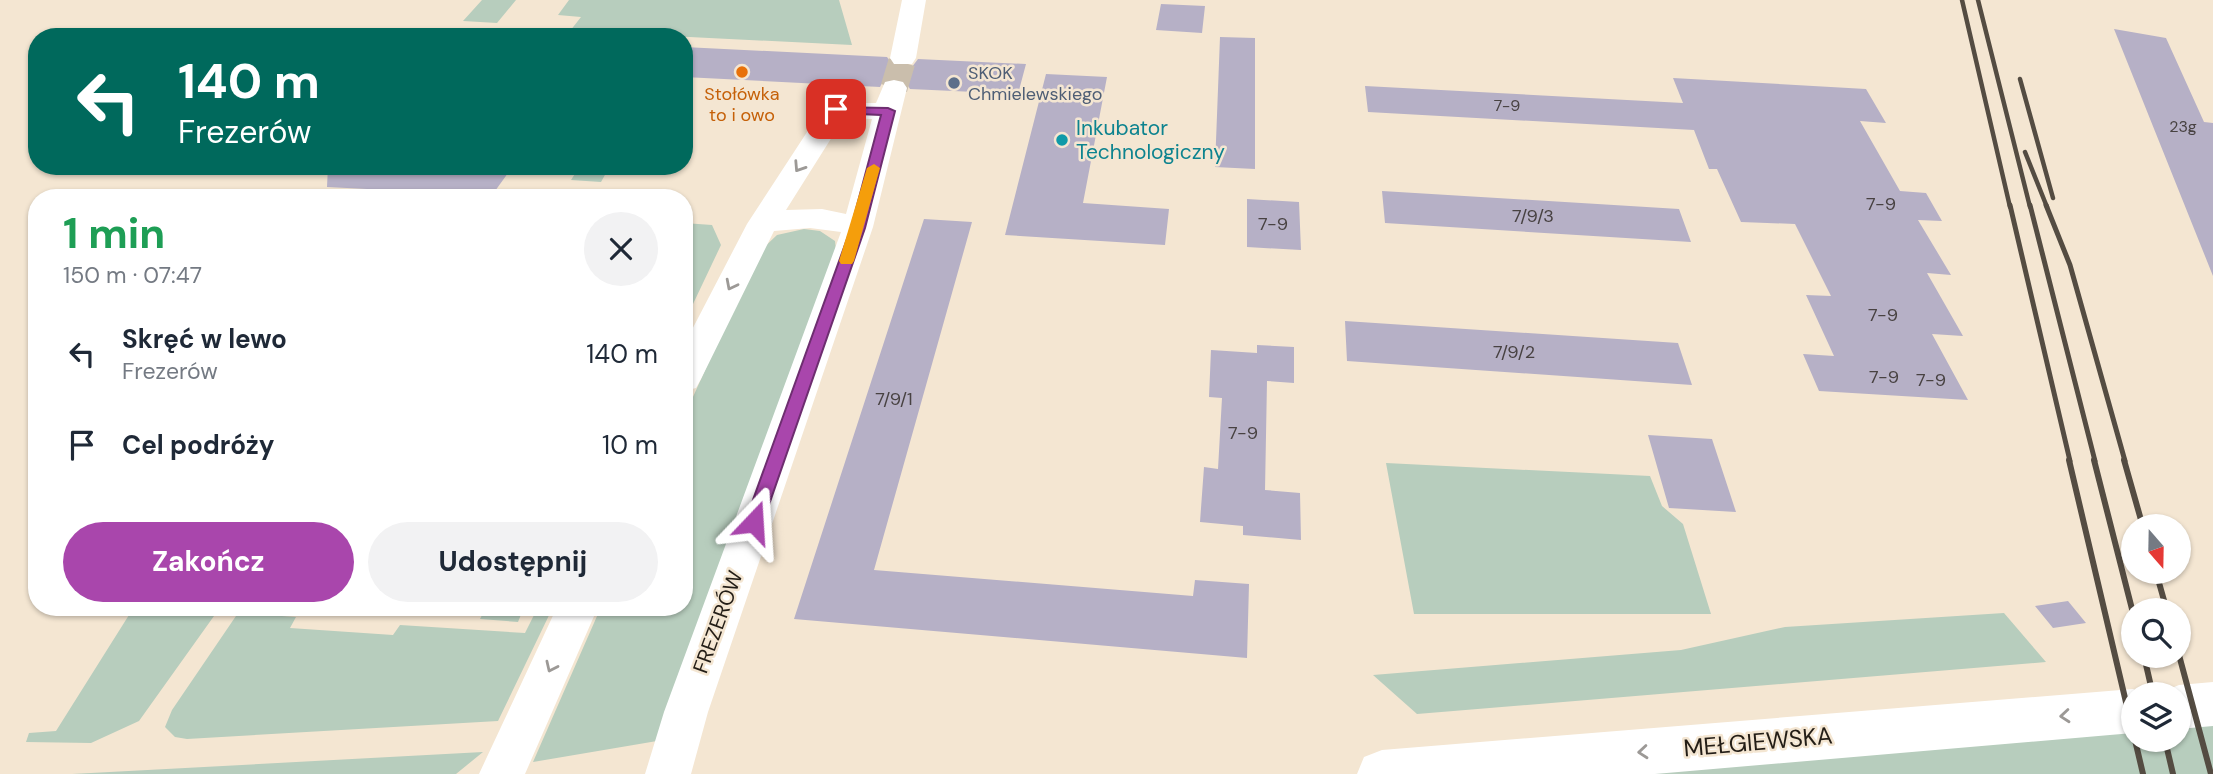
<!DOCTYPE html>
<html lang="pl">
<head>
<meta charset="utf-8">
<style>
	:root { --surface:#fff; --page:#f2f2f3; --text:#1f2937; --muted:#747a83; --accent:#a946ac }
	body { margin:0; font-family:"DM Sans",sans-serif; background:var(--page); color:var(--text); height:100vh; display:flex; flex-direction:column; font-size:26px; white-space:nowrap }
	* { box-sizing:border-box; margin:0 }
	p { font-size:23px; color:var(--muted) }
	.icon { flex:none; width:38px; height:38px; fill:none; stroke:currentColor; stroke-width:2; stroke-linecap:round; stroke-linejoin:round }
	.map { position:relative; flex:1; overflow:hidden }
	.drawer { position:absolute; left:28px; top:189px; width:665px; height:427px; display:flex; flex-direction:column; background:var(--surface); border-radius:28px; box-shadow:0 2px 5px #0004 }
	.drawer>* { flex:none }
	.hud { position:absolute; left:28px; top:28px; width:665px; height:147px; border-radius:28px; box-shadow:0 2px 5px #0004; background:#00695c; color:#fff; overflow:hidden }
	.needle { width:46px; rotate:160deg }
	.buttons { position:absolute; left:2121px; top:514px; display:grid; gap:14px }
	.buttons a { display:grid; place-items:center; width:70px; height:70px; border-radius:50%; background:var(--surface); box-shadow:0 2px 5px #0004; font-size:35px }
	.pin { position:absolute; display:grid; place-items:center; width:60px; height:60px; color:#fff; margin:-30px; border-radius:14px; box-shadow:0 4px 10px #0006 }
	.me { position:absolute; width:77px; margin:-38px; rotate:20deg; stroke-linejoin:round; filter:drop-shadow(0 0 5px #0008) }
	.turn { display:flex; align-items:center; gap:24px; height:147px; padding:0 35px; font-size:32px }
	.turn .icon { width:91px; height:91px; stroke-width:2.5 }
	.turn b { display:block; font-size:49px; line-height:60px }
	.round { display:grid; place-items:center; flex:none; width:74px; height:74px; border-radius:37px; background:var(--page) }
	.headline { display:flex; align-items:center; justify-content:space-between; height:119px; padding:0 35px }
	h1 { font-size:42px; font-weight:700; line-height:52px; color:#1e9e55 }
	.action { display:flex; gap:14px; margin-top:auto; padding:14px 35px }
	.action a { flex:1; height:80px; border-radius:42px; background:var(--accent); color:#fff; font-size:28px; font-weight:700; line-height:80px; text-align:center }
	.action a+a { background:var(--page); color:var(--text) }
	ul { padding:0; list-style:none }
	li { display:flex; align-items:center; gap:21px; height:91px; padding:0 35px }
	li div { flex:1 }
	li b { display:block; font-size:26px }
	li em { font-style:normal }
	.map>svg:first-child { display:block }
</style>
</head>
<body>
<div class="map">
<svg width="2213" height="774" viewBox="0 0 2213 774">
	<rect width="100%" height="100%" fill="#f4e6d2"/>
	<path fill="#b7cdbd" d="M 482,0 L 516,0 L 497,23 L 463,21 Z
		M 569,0 L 839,0 L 852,45 L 570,31 L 581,17 L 558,15 Z
		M 580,166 L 610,166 L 601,182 L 571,180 Z
		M 684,223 L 712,225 L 721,245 L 684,323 Z
		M 804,229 L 820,231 L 835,241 L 836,250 L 657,741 L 533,762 L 601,607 L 684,607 L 684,417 L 757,254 L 777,235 Z
		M 1386,463 L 1650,476 L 1662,506 L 1683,524 L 1711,614 L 1414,614 Z
		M 134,607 L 219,609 L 139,721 L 91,743 L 26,742 L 29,733 L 56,731 Z
		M 486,607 L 524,607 L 518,622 L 480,619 Z
		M 538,607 L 553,607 L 498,721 L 187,739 L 175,737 L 165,727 L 172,710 L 238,613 L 296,617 L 290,628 L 393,635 L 400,625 L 525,633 Z
		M 2004,613 L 2046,662 L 1417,714 L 1373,675 L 1681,650 L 1785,627 Z
		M 2213,725 L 2213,774 L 1635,774 L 2133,732 L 2133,740 L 2179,740 L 2179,728 Z
		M 483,752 L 456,774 L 72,774 Z"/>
	<path fill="#b6b0c6" d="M 1161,4 L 1205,6 L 1202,33 L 1156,30 Z
		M 2114,29 L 2166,38 L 2204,122 L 2213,123 L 2213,276 Z
		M 1220,37 L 1255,38 L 1255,169 L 1215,167 Z
		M 684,47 L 887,57 L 894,67 L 912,67 L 918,59 L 1026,64 L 1018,94 L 910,89 L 905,81 L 895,77 L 884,79 L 880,87 L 684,77 Z
		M 1046,74 L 1107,77 L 1083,203 L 1169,209 L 1165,245 L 1005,235 Z
		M 1673,78 L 1866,89 L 1886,123 L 1860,121 L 1900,191 L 1926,193 L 1942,221 L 1918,220 L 1951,275 L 1927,273 L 1963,336 L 1932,334 L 1968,400 L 1819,391 L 1803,354 L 1834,356 L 1806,295 L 1831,296 L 1795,224 L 1741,222 L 1717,169 L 1709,169 L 1694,130 L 1368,112 L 1365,86 L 1683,103 Z
		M 328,166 L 513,166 L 490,198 L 443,198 L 447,193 L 327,187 Z
		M 1382,191 L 1679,209 L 1691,242 L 1385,223 Z
		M 1247,199 L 1299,202 L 1301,250 L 1247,247 Z
		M 924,219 L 972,222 L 874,570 L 1193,596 L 1195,580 L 1249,584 L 1247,658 L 794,619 Z
		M 1345,321 L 1678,343 L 1692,385 L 1347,361 Z
		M 1257,345 L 1294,347 L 1294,383 L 1267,381 L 1265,490 L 1300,493 L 1301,540 L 1243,535 L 1243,526 L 1200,522 L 1204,467 L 1218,469 L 1222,398 L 1209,397 L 1211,350 L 1257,353 Z
		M 1648,435 L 1712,439 L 1736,512 L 1669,508 Z
		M 2068,601 L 2086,623 L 2053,628 L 2035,606 Z"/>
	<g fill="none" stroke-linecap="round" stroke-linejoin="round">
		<path stroke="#cabeac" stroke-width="27" stroke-dasharray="27 13" stroke-linecap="butt" d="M 894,88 L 903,58"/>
		<path fill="#fff" fill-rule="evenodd" d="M 902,0 L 926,0 L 916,58 L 912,64 L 894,64 L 890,58 Z
			M 894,80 L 903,82 L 907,88 L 873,227 L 708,712 L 691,774 L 645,774 L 664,712 L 841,232 L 810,228 L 774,231 L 701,379 L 696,388 L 684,391 L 684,345 L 747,224 L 826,103 L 876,103 L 885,82 ZM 844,118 L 872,119 L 846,214 L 822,209 L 786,210 Z
			M 557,607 L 598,607 L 525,774 L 479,774 Z"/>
		<path fill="#fff" fill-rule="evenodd" d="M 2213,682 L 2213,726 L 2179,729 L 2179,695 L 2161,695 L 2162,692 L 2179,685 Z
			M 2133,689 L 2148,695 L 2133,695 L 2133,733 L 1655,774 L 1357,774 L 1364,757 L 1382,750 Z"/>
		<path stroke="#544c42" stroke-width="4.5" d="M 1962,0 L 2010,207
			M 1978,0 L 2030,207
			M 2020,79 L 2053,198
			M 2025,152 L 2047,207"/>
		<path stroke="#544c42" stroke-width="5" d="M 2010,205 L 2070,461
			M 2030,205 L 2095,461
			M 2046,205 L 2070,265 L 2125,461"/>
		<path stroke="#544c42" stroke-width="6" d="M 2069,460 L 2133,732
			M 2094,460 L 2133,613
			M 2124,460 L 2143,527
			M 2156,572 L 2167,611
			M 2179,655 L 2211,774
			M 2144,656 L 2153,695
			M 2135,740 L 2143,774
			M 2165,740 L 2173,774"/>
	</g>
	<defs><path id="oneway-chevron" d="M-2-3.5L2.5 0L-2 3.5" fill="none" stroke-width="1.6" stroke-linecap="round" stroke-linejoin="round" transform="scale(1.75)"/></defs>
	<g stroke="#9c9996">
		<use href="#oneway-chevron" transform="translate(799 167) rotate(123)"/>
		<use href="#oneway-chevron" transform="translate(731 285) rotate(117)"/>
		<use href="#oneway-chevron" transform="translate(551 667) rotate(115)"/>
		<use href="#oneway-chevron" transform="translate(2065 716) rotate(175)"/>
		<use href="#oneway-chevron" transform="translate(1643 752) rotate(175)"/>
	</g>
	<path fill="#a946ac" stroke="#6e2e70" stroke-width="2" d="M 832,107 L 888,108 L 895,111 L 865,228 L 763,522 L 754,529 L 745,522 L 851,228 L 881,115 L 836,113 L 830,109 Z"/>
	<path fill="#f59e0b" d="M 874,164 L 880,168 L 854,261 L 852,264 L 841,264 L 839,261 L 867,168 Z"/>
	<circle fill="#e8710a" stroke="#f4e6d2" stroke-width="2.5" cx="742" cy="72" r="7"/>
	<circle fill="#5c6f8a" stroke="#f4e6d2" stroke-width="2.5" cx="954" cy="83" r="7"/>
	<circle fill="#0f9aa8" stroke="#f4e6d2" stroke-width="2.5" cx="1062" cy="140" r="7"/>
	<g text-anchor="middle" stroke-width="5" stroke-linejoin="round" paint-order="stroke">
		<g font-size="16" fill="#484242">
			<text x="1507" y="111">7-9</text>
			<text x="2183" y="132">23g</text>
		</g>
		<g font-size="18" fill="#4e5e75" stroke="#f4e6d2" text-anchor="start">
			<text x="968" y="79">SKOK<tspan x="968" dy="21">Chmielewskiego</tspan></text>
		</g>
		<g font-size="18" fill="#c56008" stroke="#f4e6d2">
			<text x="742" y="100">Stołówka<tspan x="742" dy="21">to i owo</tspan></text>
		</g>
		<g font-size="18" fill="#484242">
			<text x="1881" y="210">7-9</text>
			<text x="1533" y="222">7/9/3</text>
			<text x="1273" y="230">7-9</text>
			<text x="1883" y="321">7-9</text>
			<text x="1514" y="358">7/9/2</text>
			<text x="1884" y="383">7-9</text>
			<text x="1931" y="386">7-9</text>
			<text x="894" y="405">7/9/1</text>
			<text x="1243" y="439">7-9</text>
		</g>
		<g font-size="21" fill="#0d838f" stroke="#f4e6d2" text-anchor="start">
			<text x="1076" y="135">Inkubator<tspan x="1076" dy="24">Technologiczny</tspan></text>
		</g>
		<g font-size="21" fill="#231d16" stroke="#f4e6d2">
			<text transform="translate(718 622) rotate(-70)" y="7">FREZERÓW</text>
		</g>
		<g font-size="24" fill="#231d16" stroke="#f4e6d2">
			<text transform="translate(1758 742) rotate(-5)" y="8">MEŁGIEWSKA</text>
		</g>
	</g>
</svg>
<div class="buttons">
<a><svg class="needle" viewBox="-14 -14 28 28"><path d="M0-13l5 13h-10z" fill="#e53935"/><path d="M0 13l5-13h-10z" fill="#747a83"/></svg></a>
<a><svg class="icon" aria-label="search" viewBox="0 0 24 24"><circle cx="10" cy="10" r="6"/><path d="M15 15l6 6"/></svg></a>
<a><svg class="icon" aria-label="layers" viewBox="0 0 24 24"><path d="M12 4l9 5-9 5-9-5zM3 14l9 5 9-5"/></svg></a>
</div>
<div class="pin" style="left:836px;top:109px;background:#d93025"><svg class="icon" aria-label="arrive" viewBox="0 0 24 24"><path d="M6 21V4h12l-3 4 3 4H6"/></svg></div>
<svg class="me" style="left:754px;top:522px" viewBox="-20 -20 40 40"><path d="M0-17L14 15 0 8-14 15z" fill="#a946ac" stroke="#fff" stroke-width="4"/></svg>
<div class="hud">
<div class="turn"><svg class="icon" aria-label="left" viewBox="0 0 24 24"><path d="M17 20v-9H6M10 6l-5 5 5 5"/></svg><div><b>140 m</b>Frezerów</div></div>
</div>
<section class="drawer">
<div class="headline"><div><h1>1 min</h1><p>150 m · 07:47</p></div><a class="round"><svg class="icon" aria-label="close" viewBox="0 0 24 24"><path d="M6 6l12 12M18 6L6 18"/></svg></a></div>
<ul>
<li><svg class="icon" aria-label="left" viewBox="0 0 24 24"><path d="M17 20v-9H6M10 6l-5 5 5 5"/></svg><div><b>Skręć w lewo</b><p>Frezerów</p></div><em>140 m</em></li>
<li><svg class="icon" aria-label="arrive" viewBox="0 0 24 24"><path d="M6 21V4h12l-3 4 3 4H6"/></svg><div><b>Cel podróży</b></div><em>10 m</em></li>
</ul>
<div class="action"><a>Zakończ</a><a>Udostępnij</a></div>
</section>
</div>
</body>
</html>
